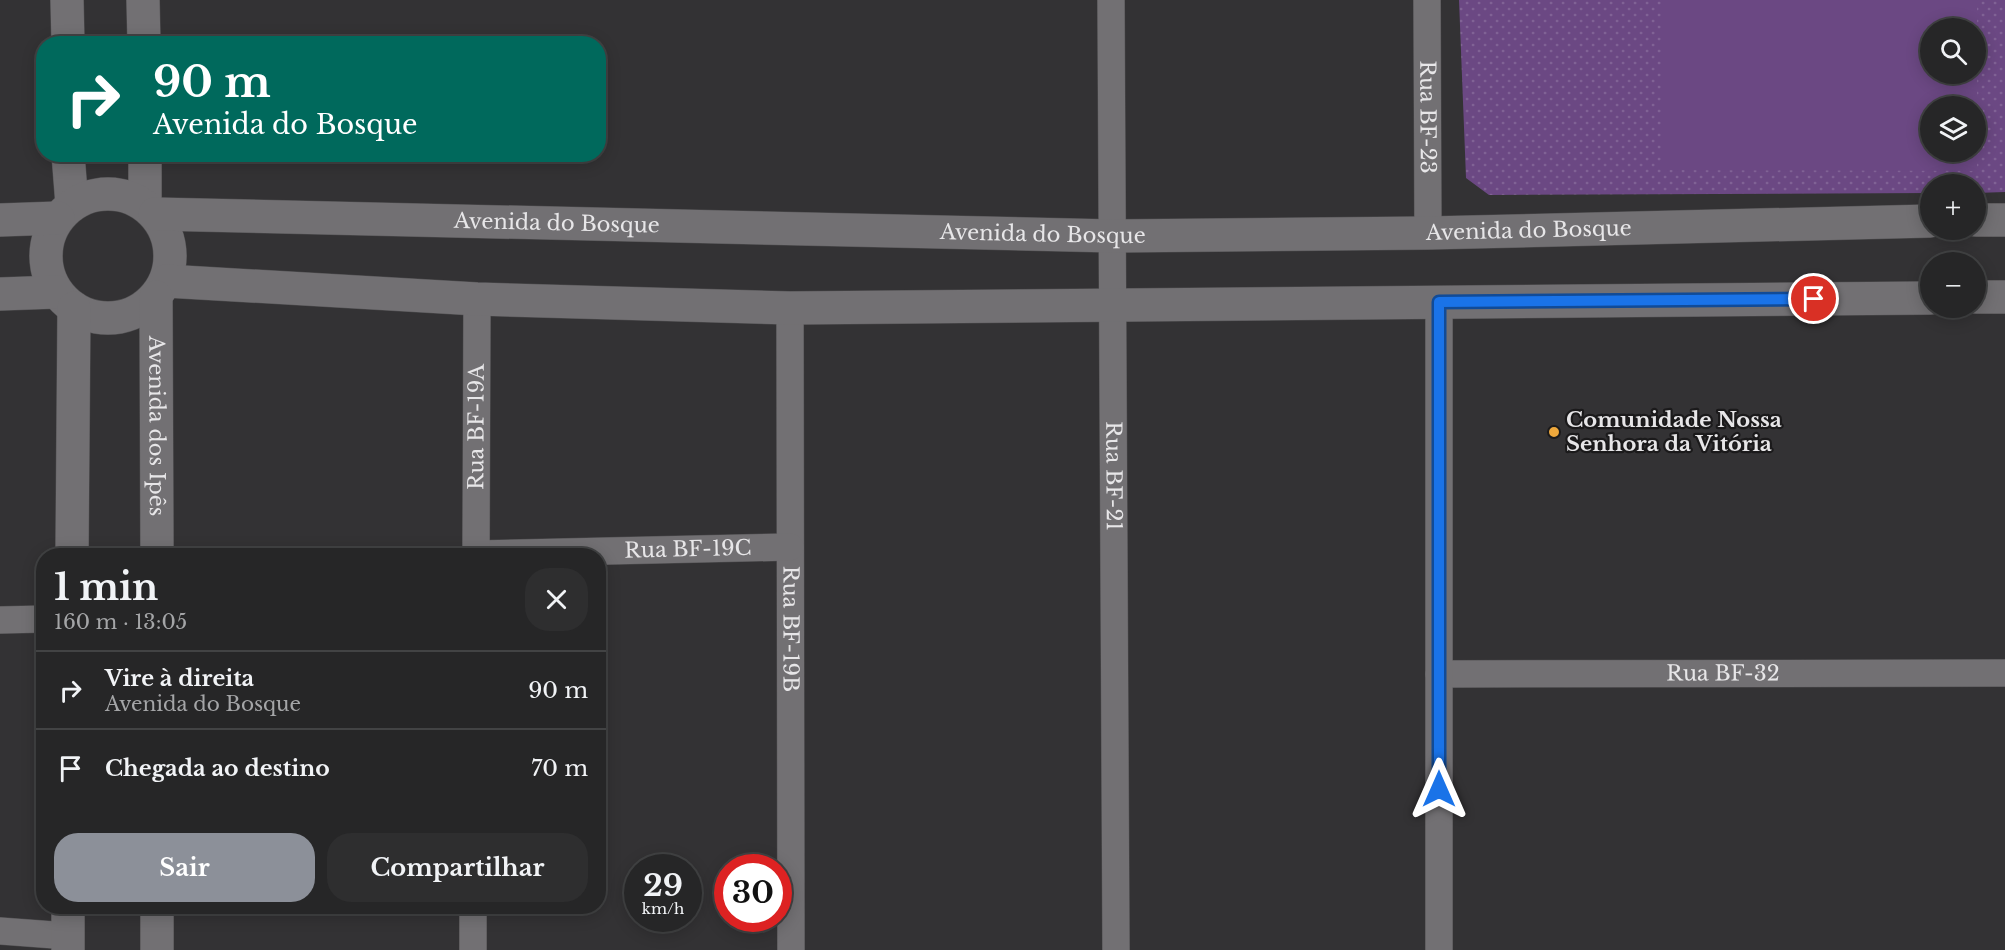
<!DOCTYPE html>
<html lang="pt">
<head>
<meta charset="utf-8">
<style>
	:root { --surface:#262627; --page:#2e2e2f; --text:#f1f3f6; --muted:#a4a5a7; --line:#424344; --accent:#8c9099 }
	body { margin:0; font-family:"Libre Baskerville",serif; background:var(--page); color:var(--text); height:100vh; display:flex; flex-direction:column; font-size:22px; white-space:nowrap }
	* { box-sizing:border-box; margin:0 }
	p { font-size:20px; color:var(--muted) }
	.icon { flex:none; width:33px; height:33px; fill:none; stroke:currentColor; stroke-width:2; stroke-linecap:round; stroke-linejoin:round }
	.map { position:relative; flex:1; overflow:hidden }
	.details { position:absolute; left:36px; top:548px; width:570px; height:366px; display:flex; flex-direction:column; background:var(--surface); border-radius:24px; box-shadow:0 3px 15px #0003,0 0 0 2px var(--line) }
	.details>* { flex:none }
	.banner { position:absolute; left:36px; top:36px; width:570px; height:126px; border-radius:24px; box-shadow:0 3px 15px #0003,0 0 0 2px var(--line); background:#00695c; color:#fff; overflow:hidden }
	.buttons { position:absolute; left:1920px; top:18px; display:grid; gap:12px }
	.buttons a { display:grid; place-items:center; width:66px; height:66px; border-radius:50%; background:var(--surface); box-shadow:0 3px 15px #0003,0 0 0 2px var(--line); font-size:30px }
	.speed { position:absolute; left:624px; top:854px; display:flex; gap:12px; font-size:30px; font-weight:700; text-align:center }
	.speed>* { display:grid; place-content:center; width:78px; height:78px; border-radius:50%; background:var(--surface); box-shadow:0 3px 15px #0003,0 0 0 2px var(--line); line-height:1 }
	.speed small { font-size:15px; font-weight:400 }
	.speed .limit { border:9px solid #d22; background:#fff; color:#111 }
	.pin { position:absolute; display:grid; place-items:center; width:51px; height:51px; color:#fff; margin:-26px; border:3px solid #fff; border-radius:50%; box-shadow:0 2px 6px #0007 }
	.me { position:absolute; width:66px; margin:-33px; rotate:0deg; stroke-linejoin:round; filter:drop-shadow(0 0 4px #0008) }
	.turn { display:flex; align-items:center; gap:21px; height:126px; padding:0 18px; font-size:27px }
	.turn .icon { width:78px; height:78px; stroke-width:2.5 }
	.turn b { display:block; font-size:42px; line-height:51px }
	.round { display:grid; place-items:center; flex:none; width:63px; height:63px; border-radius:24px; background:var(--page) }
	.headline { display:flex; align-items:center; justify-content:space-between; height:102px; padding:0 18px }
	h1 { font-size:36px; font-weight:700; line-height:45px }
	.primary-button { display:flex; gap:12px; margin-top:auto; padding:12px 18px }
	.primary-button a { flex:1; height:69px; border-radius:24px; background:var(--accent); color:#fff; font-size:24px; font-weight:700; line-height:69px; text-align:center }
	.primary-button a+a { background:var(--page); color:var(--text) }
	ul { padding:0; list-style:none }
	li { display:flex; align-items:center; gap:18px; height:78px; padding:0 18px; border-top:2px solid var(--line) }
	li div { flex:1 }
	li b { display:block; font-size:22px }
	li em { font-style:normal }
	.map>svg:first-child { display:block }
</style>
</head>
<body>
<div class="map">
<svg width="2005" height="950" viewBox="0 0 2005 950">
	<defs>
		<pattern id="park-dots" width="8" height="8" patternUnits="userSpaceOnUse" patternTransform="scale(1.5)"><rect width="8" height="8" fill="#6b4883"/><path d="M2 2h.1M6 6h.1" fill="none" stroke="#806295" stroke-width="1.8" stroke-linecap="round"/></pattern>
	</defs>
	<rect width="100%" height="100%" fill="#333234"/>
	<path fill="url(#park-dots)" fill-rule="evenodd" d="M 1459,0 L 2005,0 L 2005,192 L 1976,193 L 1976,184 L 1930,184 L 1930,193 L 1489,195 L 1466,178 ZM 1930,28 L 1976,28 L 1976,74 L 1930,74 ZM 1930,106 L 1976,106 L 1976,152 L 1930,152 Z"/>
	<path fill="#6b4883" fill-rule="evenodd" d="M 1661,0 L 1977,0 L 1977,171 L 1661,170 ZM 1930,28 L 1976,28 L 1976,74 L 1930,74 ZM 1930,106 L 1976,106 L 1976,152 L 1930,152 Z"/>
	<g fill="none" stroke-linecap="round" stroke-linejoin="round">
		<g stroke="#504f51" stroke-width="28">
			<g id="minor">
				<path id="s1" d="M 1111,0 L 1116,950"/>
				<path id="s2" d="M 1427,0 L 1428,233"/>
				<path id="s3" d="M 790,308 L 791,950"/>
				<path id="s4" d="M 476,554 L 790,547"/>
				<path id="s5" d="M 476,555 L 477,299"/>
				<path d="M 0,620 L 44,619"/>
				<path id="s6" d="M 1439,674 L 2005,673"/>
				<path d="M 0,931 L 68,936"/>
				<path d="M 473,950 L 473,906"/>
				<path d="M 1439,950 L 1439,302"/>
			</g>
		</g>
		<g stroke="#504f51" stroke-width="34">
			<g id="tertiary">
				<path d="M 67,0 L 68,44"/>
				<path d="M 143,0 L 144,44"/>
				<path d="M 68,154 L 72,205"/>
				<path d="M 145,154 L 145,205"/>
				<circle cx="108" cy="256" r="62"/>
				<path id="s7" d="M 155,214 L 1113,236 L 1428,233 L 1930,221"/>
				<path d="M 0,220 L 58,218"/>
				<path d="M 1976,220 L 2005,220"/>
				<path d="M 166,281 L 477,299 L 790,308 L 1930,298"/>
				<path d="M 0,294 L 57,292"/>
				<path id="s8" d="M 156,297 L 157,555"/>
				<path d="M 1976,297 L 2005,297"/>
				<path d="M 72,555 L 74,308"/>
				<path d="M 68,950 L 68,906"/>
				<path d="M 157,950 L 157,906"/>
			</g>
		</g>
		<use href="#minor" stroke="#727073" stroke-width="27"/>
		<use href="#tertiary" stroke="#727073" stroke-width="33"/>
	</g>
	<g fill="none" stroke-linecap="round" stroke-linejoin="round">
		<g stroke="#114b97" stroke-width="15">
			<path id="route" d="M 1439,789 L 1439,302 L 1814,299"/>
		</g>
		<use href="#route" stroke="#1a73e8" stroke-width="10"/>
	</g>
	<circle fill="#eea83c" stroke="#1b1a1b" stroke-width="2" cx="1554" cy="432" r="6"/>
	<g text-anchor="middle" stroke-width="4.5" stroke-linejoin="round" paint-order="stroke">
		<g font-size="21" fill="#e7e6e8" stroke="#1b1a1b">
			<text dy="7" stroke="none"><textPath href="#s2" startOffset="117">Rua BF-23</textPath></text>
			<text dy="7" stroke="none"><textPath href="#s7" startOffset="402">Avenida do Bosque</textPath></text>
			<text dy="7" stroke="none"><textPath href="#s7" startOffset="1374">Avenida do Bosque</textPath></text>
			<text dy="7" stroke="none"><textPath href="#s7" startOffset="888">Avenida do Bosque</textPath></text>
			<text dy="7" stroke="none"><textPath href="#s8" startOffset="129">Avenida dos Ipês</textPath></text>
			<text dy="7" stroke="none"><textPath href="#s5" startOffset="128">Rua BF-19A</textPath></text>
			<text dy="7" stroke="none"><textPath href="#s1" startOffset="476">Rua BF-21</textPath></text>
			<text dy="7" stroke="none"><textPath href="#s4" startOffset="212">Rua BF-19C</textPath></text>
			<text dy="7" stroke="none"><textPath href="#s3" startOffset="321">Rua BF-19B</textPath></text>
			<text dy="7" stroke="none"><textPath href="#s6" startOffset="284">Rua BF-32</textPath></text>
		</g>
		<g font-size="21" font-weight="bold" fill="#e7e6e8" stroke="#1b1a1b" text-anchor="start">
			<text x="1566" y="427">Comunidade Nossa<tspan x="1566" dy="24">Senhora da Vitória</tspan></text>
		</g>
	</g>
</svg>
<div class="buttons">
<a><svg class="icon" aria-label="search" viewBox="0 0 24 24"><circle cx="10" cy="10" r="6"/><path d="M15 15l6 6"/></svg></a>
<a><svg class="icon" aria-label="layers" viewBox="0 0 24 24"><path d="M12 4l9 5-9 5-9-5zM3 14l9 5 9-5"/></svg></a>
<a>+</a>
<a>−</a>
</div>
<div class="speed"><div>29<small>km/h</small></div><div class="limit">30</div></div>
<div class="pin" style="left:1814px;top:299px;background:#d93025"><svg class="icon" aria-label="arrive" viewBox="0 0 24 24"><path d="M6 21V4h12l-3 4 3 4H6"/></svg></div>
<svg class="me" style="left:1439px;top:789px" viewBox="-20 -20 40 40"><path d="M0-17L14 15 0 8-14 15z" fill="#1a73e8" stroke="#fff" stroke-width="4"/></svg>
<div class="banner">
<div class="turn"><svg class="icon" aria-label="right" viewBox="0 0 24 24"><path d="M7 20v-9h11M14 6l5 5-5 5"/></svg><div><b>90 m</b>Avenida do Bosque</div></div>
</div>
<section class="details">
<div class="headline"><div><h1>1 min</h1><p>160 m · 13:05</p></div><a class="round"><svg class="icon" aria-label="close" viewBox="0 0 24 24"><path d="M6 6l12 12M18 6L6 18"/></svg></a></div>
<ul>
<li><svg class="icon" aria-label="right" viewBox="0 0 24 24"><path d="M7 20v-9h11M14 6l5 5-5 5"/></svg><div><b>Vire à direita</b><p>Avenida do Bosque</p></div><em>90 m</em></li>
<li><svg class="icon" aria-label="arrive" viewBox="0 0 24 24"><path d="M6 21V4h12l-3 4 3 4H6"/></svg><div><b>Chegada ao destino</b></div><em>70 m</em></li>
</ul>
<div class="primary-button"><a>Sair</a><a>Compartilhar</a></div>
</section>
</div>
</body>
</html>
